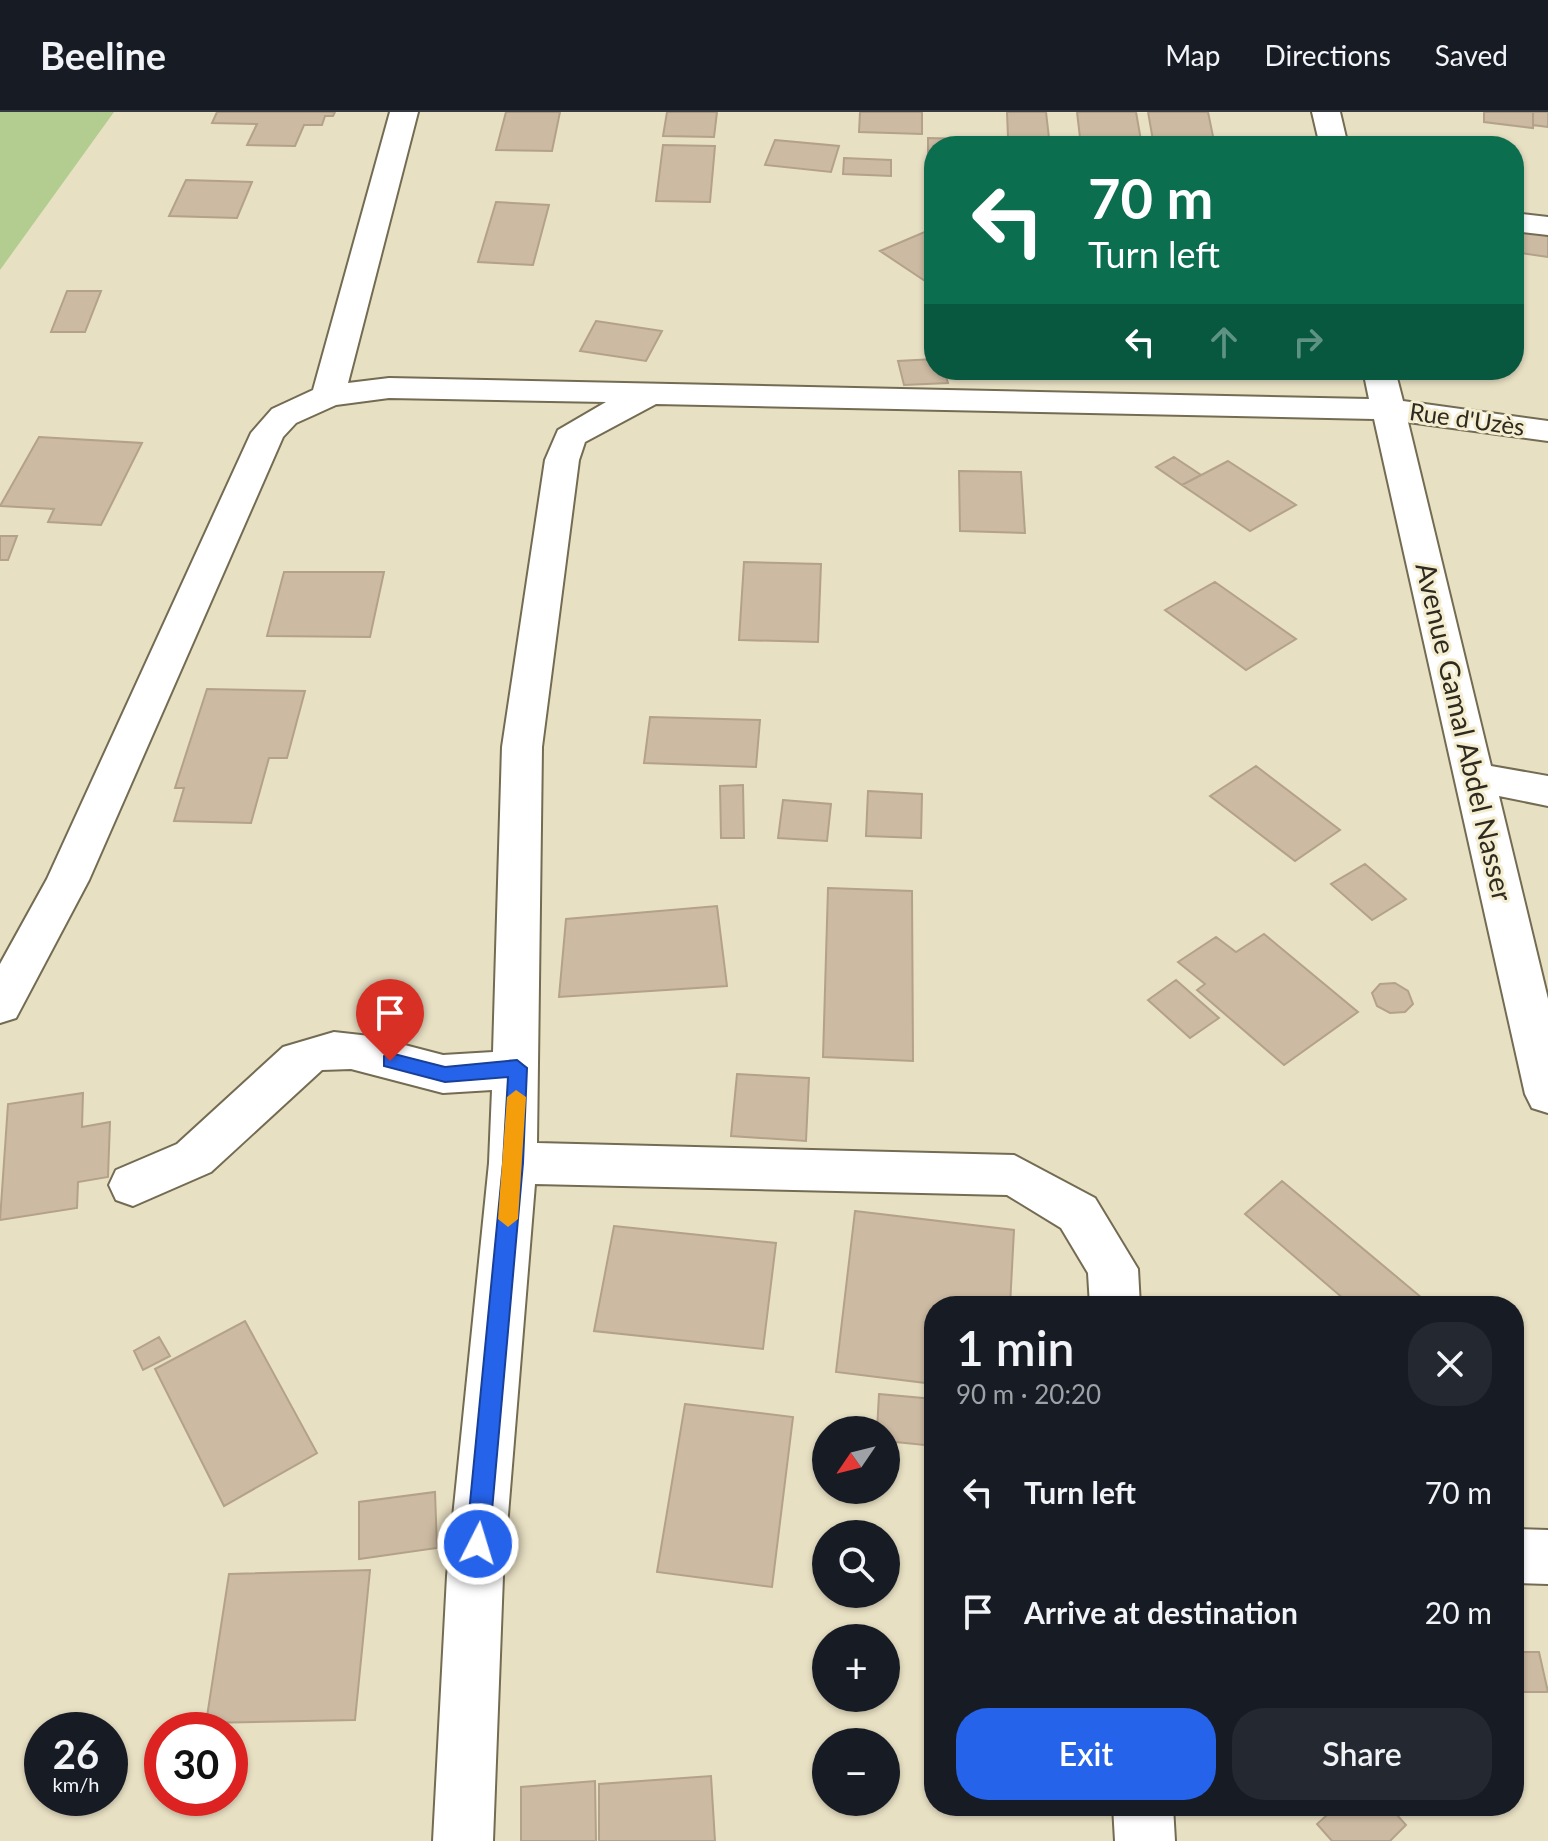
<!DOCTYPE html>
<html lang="en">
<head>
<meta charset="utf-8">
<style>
	:root { --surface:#171b24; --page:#242831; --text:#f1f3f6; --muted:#9ea1a6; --line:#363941; --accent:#2563eb }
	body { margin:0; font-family:Lato,sans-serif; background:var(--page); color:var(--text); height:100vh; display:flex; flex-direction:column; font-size:30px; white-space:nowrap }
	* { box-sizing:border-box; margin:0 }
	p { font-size:26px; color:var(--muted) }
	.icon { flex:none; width:44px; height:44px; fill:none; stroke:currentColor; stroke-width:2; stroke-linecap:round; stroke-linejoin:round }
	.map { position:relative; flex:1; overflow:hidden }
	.drawer { position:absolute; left:924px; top:1184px; width:600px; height:520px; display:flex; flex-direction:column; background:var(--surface); border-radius:32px; box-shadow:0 2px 6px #0004 }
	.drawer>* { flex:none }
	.guide { position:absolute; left:924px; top:24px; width:600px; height:244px; border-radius:32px; box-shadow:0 2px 6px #0004; background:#0b6e4f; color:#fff; overflow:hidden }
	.needle { width:52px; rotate:235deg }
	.fabs { position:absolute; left:812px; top:1304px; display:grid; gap:16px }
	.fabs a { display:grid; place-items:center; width:88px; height:88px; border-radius:50%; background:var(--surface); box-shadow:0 2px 6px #0004; font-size:40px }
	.speed { position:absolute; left:24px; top:1600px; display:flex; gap:16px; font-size:40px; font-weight:700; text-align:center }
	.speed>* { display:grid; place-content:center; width:104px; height:104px; border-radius:50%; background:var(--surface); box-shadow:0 2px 6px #0004; line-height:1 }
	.speed small { font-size:20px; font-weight:400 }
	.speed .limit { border:12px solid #d22; background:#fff; color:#111 }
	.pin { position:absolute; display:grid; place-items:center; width:68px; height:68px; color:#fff; margin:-82px -34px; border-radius:50% 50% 50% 0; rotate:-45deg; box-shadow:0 0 8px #0007 }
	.pin .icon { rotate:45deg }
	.me { position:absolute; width:88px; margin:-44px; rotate:5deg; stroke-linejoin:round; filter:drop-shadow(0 0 6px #0008) }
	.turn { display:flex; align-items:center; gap:28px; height:168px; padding:0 32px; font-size:36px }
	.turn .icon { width:104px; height:104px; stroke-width:2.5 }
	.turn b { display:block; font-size:56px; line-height:68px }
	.lanes { display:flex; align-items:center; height:76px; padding:0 32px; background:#0003; justify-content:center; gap:40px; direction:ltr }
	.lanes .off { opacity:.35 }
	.round { display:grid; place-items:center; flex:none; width:84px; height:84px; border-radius:32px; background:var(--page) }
	.overview { display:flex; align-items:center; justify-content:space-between; height:136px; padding:0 32px }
	h1 { font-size:48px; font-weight:600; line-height:60px }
	.action { display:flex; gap:16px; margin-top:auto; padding:16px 32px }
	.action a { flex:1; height:92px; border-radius:32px; background:var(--accent); color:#fff; font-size:32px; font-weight:600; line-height:92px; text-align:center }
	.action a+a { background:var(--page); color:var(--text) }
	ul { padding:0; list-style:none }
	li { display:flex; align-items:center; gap:24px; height:120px; padding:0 32px }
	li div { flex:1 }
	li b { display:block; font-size:30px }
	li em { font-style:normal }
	header { display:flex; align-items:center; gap:48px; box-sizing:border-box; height:112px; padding:0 40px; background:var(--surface); border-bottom:2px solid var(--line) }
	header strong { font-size:38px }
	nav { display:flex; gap:44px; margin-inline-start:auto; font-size:28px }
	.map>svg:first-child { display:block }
</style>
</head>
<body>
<header>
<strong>Beeline</strong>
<nav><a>Map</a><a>Directions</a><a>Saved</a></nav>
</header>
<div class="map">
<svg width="1548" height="1729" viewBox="0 0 1548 1729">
	<rect width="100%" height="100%" fill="#e8e0c3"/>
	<path fill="#b2cd8f" d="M 0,0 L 114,0 L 0,158 Z"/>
	<path fill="#ccbaa2" stroke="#b3a189" stroke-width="2" d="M 217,0 L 335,0 L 333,4 L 325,4 L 322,13 L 304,13 L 295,34 L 247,33 L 257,12 L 212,11 Z
		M 506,0 L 560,0 L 552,39 L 496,38 Z
		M 667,0 L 717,0 L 714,25 L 663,24 Z
		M 860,0 L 922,0 L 922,22 L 859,20 Z
		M 1007,0 L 1046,0 L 1049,26 L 1008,25 Z
		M 1077,0 L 1136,0 L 1142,34 L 1081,34 Z
		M 1148,0 L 1208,0 L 1215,34 L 1154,34 Z
		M 1484,0 L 1533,0 L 1533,16 L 1484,10 Z
		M 1533,0 L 1548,0 L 1548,15 L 1533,13 Z
		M 928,26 L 1046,29 L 1046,34 L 934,34 L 934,48 L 928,48 Z
		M 775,28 L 839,34 L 831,60 L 765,53 Z
		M 663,33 L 715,34 L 710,90 L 656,89 Z
		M 844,46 L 891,48 L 891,64 L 843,62 Z
		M 186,68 L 252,70 L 237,106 L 169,104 Z
		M 496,90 L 549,93 L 533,153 L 478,150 Z
		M 934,116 L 934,175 L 880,139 Z
		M 1514,118 L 1548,122 L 1548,145 L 1514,140 Z
		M 67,179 L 101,179 L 85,220 L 51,220 Z
		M 596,209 L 662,219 L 646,249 L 580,239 Z
		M 934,247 L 934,258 L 944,258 L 948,271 L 904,273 L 898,249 Z
		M 39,325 L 142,331 L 101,413 L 48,410 L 54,397 L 0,394 Z
		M 1174,345 L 1201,363 L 1182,373 L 1156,355 Z
		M 1228,349 L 1296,393 L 1250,419 L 1182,373 Z
		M 959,359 L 1021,360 L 1025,421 L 960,419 Z
		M 0,424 L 17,424 L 8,448 L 0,448 Z
		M 744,450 L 821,452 L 818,530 L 739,528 Z
		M 284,460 L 384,460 L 370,525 L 267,524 Z
		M 1215,470 L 1296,527 L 1246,558 L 1165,498 Z
		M 207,577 L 305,579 L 287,646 L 269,646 L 251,711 L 174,709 L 184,676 L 175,676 Z
		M 650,605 L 760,608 L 756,655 L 644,651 Z
		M 1256,654 L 1340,718 L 1295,749 L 1210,684 Z
		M 743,673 L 744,726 L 721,726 L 720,674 Z
		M 868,679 L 922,682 L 921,726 L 866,724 Z
		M 783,688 L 831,692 L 827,729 L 778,726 Z
		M 1365,752 L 1406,787 L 1372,808 L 1331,772 Z
		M 828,776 L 912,779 L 913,949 L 823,945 Z
		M 717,794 L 727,874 L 559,885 L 566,807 Z
		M 1264,822 L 1358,900 L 1284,953 L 1197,878 L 1205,872 L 1178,850 L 1216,825 L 1236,840 Z
		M 1176,868 L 1219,906 L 1190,926 L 1148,888 Z
		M 1395,871 L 1408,879 L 1413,892 L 1405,900 L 1390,901 L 1377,894 L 1372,881 L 1380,872 Z
		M 737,962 L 809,966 L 806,1029 L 731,1024 Z
		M 83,981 L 82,1015 L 110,1010 L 108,1065 L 78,1070 L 77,1096 L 0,1108 L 8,992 Z
		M 1282,1069 L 1428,1191 L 1352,1194 L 1245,1102 Z
		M 855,1099 L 1014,1118 L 1010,1194 L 934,1194 L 934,1272 L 836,1260 Z
		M 614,1114 L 776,1131 L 763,1237 L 594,1219 Z
		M 245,1209 L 317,1341 L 224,1394 L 155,1257 Z
		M 159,1225 L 170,1244 L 143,1258 L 134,1239 Z
		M 879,1282 L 934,1287 L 934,1334 L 886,1329 L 886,1318 L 877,1318 Z
		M 685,1292 L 793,1305 L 772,1475 L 657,1460 Z
		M 435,1380 L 437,1436 L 359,1447 L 359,1390 Z
		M 370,1458 L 355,1608 L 206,1611 L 229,1462 Z
		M 1514,1540 L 1539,1540 L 1548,1580 L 1514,1580 Z
		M 711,1664 L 715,1729 L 599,1729 L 599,1672 Z
		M 595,1669 L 596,1729 L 521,1729 L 521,1675 Z
		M 1337,1694 L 1389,1694 L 1406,1713 L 1390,1729 L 1332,1729 L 1317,1712 Z"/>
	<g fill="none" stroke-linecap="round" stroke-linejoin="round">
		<g stroke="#736b52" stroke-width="4">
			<path id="minor" d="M 390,0 L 418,0 L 348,271 L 389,266 L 1369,287 L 1363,258 L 1395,258 L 1403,289 L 1548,309 L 1548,329 L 1408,310 L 1491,654 L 1548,664 L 1548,694 L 1499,684 L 1548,887 L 1548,1001 L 1532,996 L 1525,982 L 1374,307 L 656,292 L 585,330 L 579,348 L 542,635 L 537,1031 L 1014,1043 L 1095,1086 L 1138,1157 L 1140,1194 L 1090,1194 L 1088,1161 L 1061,1116 L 1007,1083 L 535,1072 L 503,1464 L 493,1729 L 433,1729 L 447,1464 L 489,1051 L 492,978 L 443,981 L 351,957 L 322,958 L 211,1060 L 133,1094 L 116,1088 L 109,1073 L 116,1058 L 177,1032 L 283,935 L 334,920 L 370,924 L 443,943 L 493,940 L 502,635 L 545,348 L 558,318 L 606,290 L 389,286 L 336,293 L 296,311 L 283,325 L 89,768 L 16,906 L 0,911 L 0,852 L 47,767 L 251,321 L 272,297 L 313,278 Z
				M 1312,0 L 1340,0 L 1348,34 L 1320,34 Z
				M 1514,101 L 1548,105 L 1548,123 L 1514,119 Z
				M 1514,1417 L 1548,1418 L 1548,1472 L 1514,1471 Z
				M 1113,1694 L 1173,1694 L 1175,1729 L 1115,1729 Z"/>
		</g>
		<use href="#minor" fill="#fff" fill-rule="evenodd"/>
	</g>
	<path fill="#2563eb" stroke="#184099" stroke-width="2" d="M 390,941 L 445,955 L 517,948 L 527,956 L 523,1051 L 489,1432 L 486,1440 L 478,1443 L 470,1440 L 466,1432 L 503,1051 L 508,965 L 445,970 L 384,954 L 384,944 Z"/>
	<path fill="#f59e0b" d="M 516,978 L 526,985 L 518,1107 L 508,1115 L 498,1107 L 507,985 Z"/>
	<g text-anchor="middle" stroke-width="6" stroke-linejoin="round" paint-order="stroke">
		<g font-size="24" fill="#2d2a1f" stroke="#f5edd0">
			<text transform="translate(1467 308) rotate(8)" y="8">Rue d'Uzès</text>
		</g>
		<g font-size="28" fill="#2d2a1f" stroke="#f5edd0">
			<text transform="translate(1464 620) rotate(77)" y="10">Avenue Gamal Abdel Nasser</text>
		</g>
	</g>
</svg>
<div class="fabs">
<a><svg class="needle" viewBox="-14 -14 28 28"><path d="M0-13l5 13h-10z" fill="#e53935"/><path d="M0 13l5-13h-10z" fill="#9ea1a6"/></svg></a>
<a><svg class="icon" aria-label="search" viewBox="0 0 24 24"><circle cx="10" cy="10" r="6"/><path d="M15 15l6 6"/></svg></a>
<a>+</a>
<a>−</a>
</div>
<div class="speed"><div>26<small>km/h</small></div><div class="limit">30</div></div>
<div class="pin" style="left:390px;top:949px;background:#d93025"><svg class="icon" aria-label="arrive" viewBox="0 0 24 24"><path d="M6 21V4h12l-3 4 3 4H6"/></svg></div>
<svg class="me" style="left:478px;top:1432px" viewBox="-20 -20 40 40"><circle r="17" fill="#2563eb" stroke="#fff" stroke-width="3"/><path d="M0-11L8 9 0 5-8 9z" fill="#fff"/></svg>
<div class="guide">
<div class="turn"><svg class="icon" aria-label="left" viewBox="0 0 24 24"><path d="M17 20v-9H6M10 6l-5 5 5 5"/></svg><div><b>70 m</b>Turn left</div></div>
<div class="lanes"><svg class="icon" aria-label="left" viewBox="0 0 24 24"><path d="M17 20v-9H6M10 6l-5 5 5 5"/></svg><svg class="icon off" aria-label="ahead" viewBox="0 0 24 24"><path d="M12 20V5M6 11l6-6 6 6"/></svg><svg class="icon off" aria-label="right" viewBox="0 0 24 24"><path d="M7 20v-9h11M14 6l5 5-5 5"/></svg></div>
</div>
<section class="drawer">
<div class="overview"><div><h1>1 min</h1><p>90 m · 20:20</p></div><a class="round"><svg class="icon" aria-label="close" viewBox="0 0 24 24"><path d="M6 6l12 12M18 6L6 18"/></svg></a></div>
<ul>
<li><svg class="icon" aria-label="left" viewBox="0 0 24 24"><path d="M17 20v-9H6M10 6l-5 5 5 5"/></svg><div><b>Turn left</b></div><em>70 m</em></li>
<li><svg class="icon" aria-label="arrive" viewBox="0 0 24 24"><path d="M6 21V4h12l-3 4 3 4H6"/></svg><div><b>Arrive at destination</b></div><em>20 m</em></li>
</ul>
<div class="action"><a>Exit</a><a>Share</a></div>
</section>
</div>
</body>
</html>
